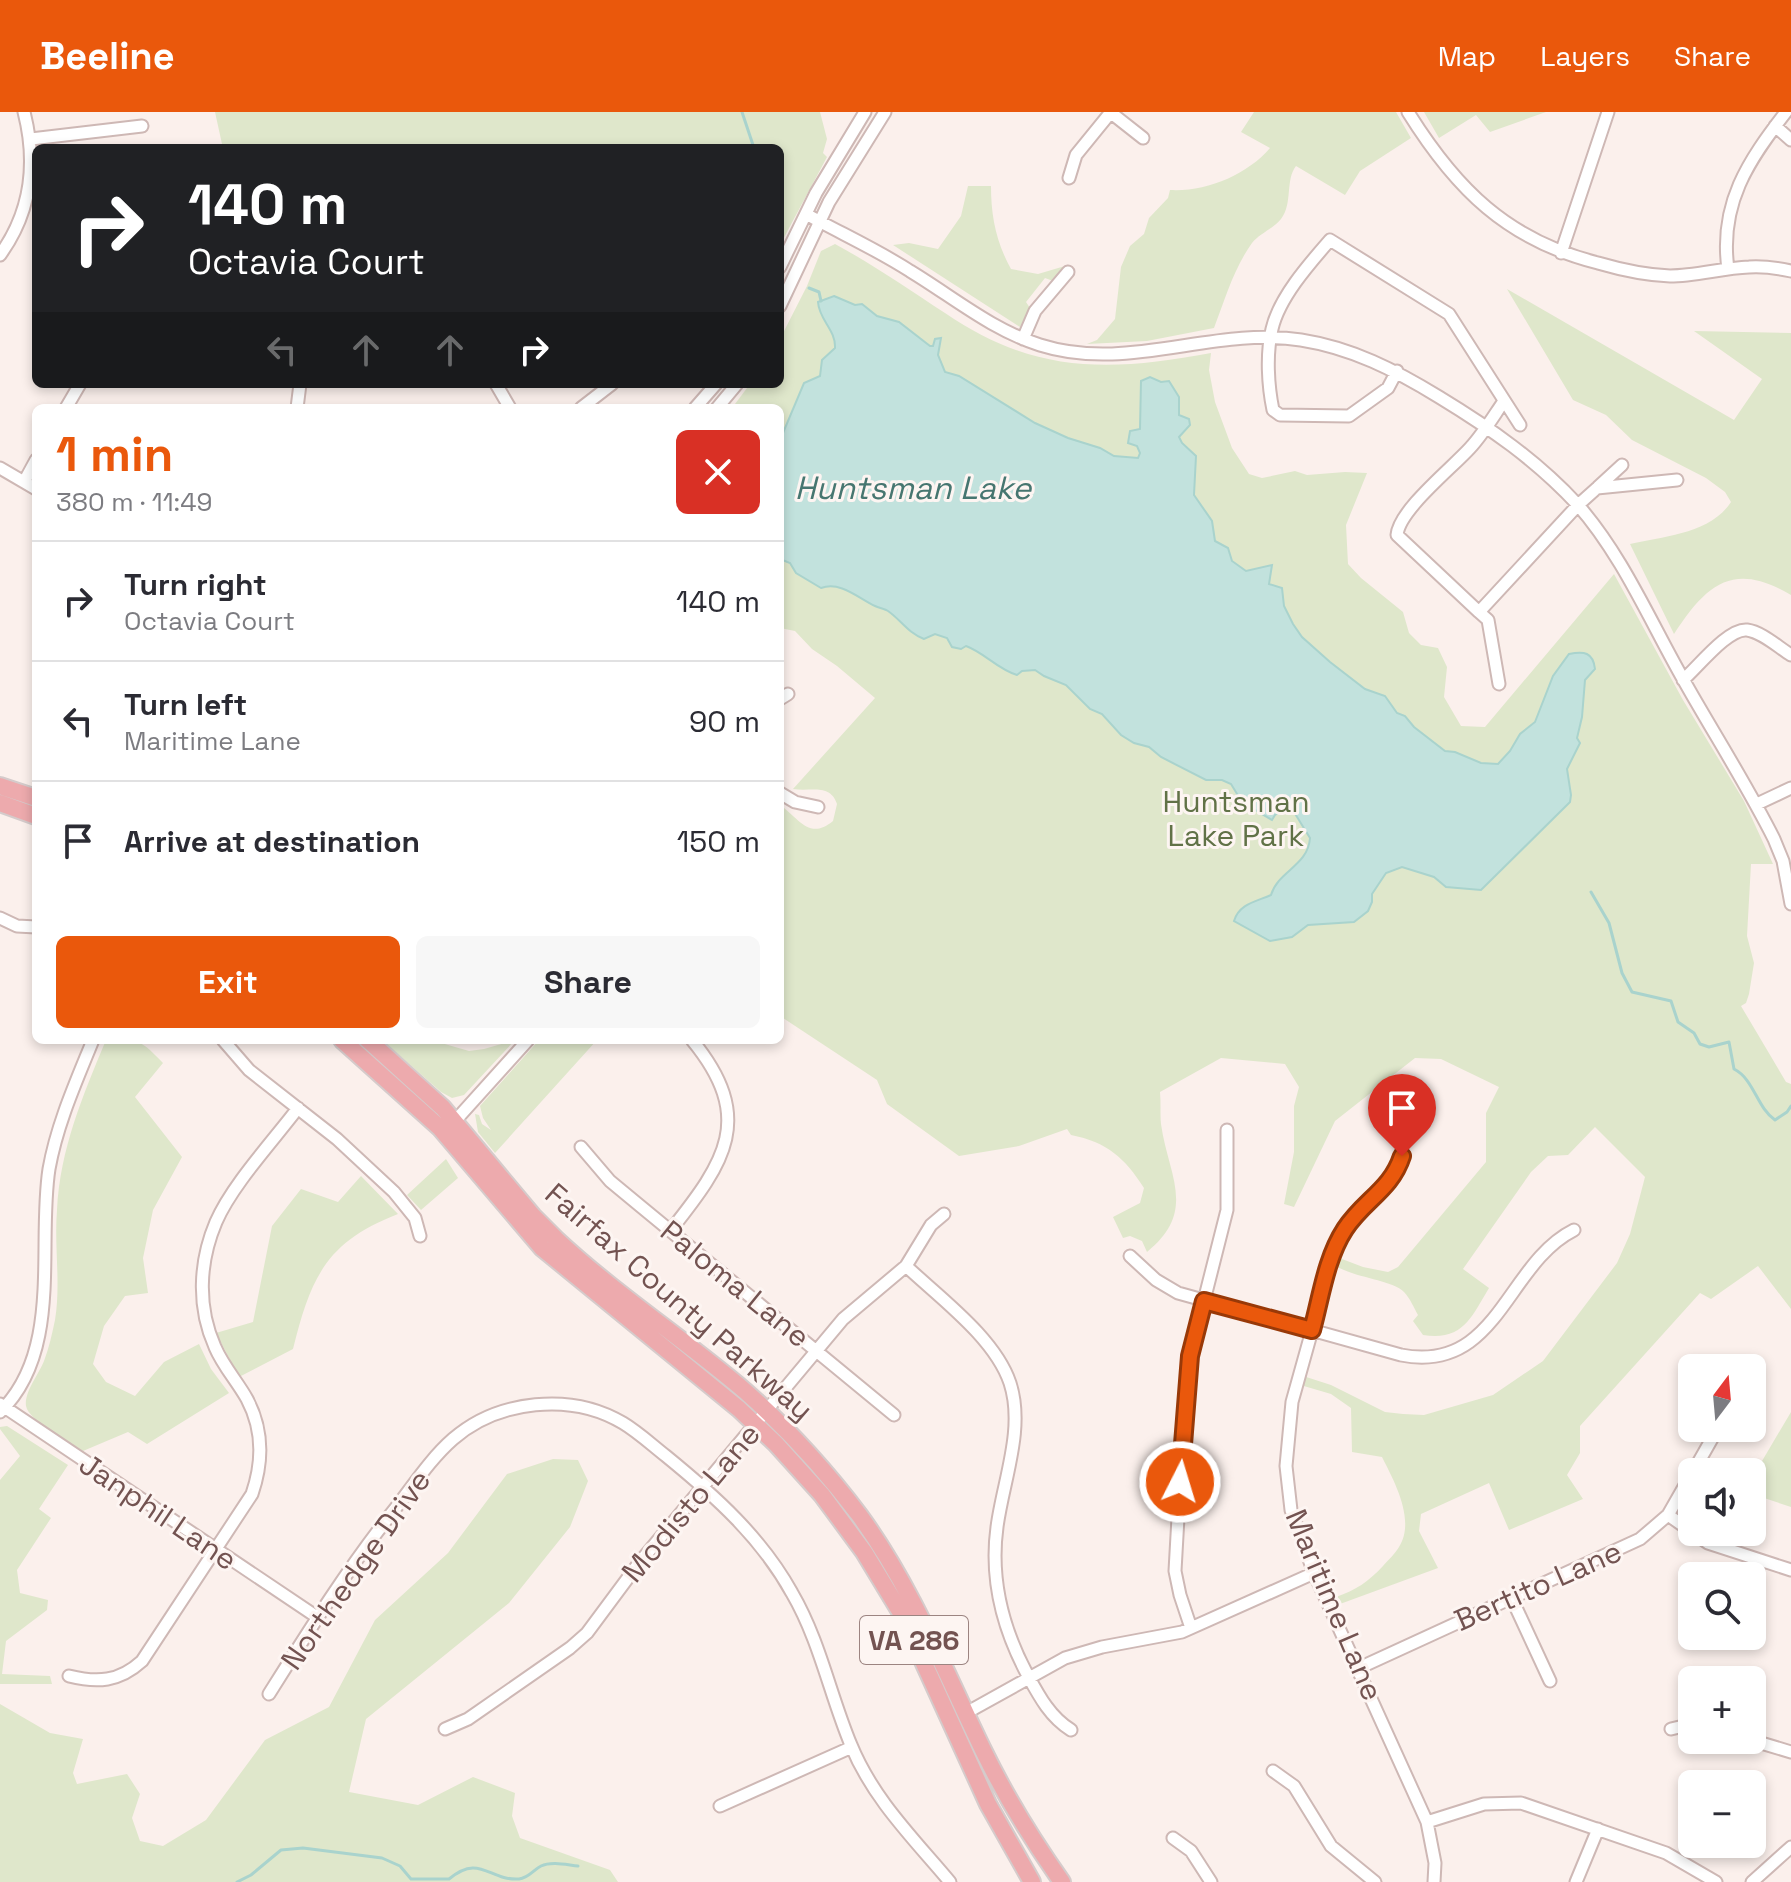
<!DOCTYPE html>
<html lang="en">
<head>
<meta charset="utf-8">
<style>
	:root { --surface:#fff; --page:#f7f7f7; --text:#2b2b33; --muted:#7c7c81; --line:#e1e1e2; --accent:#ea580c }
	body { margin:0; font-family:"Space Grotesk",sans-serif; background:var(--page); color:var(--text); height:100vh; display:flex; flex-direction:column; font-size:30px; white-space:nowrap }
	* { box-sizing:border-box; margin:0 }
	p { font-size:26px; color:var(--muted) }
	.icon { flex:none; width:44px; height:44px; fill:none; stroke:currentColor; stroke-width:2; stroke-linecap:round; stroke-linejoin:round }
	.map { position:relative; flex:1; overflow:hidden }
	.panel { position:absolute; left:32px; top:292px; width:752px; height:640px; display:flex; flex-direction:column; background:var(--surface); border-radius:12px; box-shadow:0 4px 12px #0003 }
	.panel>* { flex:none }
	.banner { position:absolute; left:32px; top:32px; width:752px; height:244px; border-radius:12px; box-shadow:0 4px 12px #0003; background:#202124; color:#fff; overflow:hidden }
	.needle { width:52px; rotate:16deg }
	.tools { position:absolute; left:1678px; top:1242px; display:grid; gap:16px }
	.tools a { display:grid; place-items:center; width:88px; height:88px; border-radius:12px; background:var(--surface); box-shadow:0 4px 12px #0003; font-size:40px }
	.pin { position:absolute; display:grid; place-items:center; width:68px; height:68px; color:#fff; margin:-82px -34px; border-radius:50% 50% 50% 0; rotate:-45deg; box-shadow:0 0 8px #0007 }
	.pin .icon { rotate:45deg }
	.me { position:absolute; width:88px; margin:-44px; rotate:5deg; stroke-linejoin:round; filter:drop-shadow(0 0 6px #0008) }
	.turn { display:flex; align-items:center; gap:28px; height:168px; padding:0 24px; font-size:36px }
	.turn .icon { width:104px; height:104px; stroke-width:2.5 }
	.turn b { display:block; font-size:56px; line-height:68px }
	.lanes { display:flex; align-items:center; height:76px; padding:0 24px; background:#0003; justify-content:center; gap:40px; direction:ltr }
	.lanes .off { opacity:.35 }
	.round { display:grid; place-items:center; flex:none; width:84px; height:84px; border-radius:12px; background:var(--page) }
	.summary { display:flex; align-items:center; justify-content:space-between; height:136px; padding:0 24px }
	h1 { font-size:48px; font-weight:700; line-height:60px; color:var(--accent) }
	.primary-button { display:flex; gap:16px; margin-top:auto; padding:16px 24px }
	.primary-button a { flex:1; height:92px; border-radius:12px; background:var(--accent); color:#fff; font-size:32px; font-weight:700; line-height:92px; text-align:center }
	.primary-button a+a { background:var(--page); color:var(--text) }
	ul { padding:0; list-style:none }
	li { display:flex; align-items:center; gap:24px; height:120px; padding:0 24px; border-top:2px solid var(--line) }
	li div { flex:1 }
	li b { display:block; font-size:30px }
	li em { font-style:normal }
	header { display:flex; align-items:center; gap:48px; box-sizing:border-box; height:112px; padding:0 40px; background:var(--accent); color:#fff }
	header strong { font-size:38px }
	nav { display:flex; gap:44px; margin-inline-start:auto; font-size:28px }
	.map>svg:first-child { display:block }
</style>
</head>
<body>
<header>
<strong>Beeline</strong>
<nav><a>Map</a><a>Layers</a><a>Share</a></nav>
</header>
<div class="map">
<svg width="1791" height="1770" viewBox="0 0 1791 1770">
	<rect width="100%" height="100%" fill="#fbf0ec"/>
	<path fill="#dfe7cb" d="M 215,0 L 820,0 L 827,27 L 823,41 L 827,45 L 780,133 L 780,36 L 219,36 L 222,32 Z
		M 1254,0 L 1396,0 L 1411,26 L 1360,59 L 1345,83 L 1296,54 C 1285,68 1293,92 1281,107 C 1273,117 1260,121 1252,131 C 1234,156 1225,187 1214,216 L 1147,229 L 1087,232 L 1097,228 L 1115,207 L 1121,155 L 1130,134 L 1144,122 L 1149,106 L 1168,86 L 1170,78 C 1206,80 1247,63 1270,36 L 1241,20 Z
		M 1424,0 L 1546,0 L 1490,20 L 1476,3 L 1439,26 Z
		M 968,74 L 991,74 C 991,104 996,130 1011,157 L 1038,162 L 1065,154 L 1053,169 L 1045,166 L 1026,190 L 1030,196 L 1020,215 L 893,133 L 909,131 L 938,137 L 961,104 Z
		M 835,132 C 874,153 908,177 945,201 C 1034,262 1109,260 1211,241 L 1209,258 L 1215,290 L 1232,336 L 1249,362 L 1262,366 L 1295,359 L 1307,363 L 1345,360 L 1367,361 L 1346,413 L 1348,452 L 1361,466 L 1403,500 L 1409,521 L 1421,533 L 1438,536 L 1447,555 L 1444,585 L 1461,614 L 1485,615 L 1614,462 L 1683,588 L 1744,689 L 1773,752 L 1751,752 L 1747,824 L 1754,851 L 1749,882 L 1746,891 L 1741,894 L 1786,970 L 1791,972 L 1791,1197 L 1758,1154 L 1711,1187 L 1700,1181 L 1580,1314 L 1580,1341 L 1567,1363 L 1583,1387 L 1509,1418 L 1489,1371 L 1421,1402 L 1419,1419 L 1438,1456 L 1340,1492 L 1336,1485 C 1356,1478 1368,1470 1383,1454 C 1388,1448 1395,1442 1399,1435 C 1416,1408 1394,1369 1382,1345 L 1352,1340 L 1351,1296 L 1331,1282 L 1297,1272 L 1300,1263 L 1331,1273 L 1385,1300 L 1403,1302 L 1424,1303 L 1493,1283 L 1543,1249 L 1617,1151 L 1630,1122 L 1645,1065 L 1595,1015 L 1568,1043 L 1548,1044 L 1531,1060 L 1463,1157 L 1489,1176 C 1471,1206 1463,1229 1423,1223 L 1413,1209 L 1418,1203 C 1414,1196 1410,1186 1404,1180 C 1391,1167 1351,1166 1331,1151 L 1335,1136 L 1342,1147 L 1363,1155 L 1388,1160 L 1398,1155 L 1486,1050 L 1486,1001 L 1499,975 L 1441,947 L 1415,946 L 1335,1009 L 1294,1095 L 1284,1092 L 1294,1040 L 1294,994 L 1299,975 L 1285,952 L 1221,946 L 1160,980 C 1161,991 1160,1002 1161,1012 C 1168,1063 1198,1099 1147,1140 L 1142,1129 L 1130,1124 L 1123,1126 L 1113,1105 L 1140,1091 L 1144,1076 C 1125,1046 1107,1030 1071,1023 L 1067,1017 L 1019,1034 L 959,1044 L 887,992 L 877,968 L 780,904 L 780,693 C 799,706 809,729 833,709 L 837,692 C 830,671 811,680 793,677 L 875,586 L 837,554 L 812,537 L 795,519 L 780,516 L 780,296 L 732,296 L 750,272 L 780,272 L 780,227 L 807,174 L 821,139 Z
		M 1507,177 L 1734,308 L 1762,267 L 1694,219 L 1791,221 L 1791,483 C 1734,449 1707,471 1674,522 L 1630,432 C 1664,424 1710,422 1731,390 L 1725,380 L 1706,366 L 1632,328 L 1606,303 L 1573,288 Z
		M 106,928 C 140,928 140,927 163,951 L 135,985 L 182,1045 L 153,1098 L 143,1146 L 148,1181 L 125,1184 L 104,1214 L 93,1252 L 106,1270 L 135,1284 L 164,1250 L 199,1232 L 211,1257 L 229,1281 L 147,1332 L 128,1320 L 83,1339 C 70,1331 29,1309 26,1294 C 24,1280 39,1262 44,1249 C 49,1236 52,1222 55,1208 C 61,1172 54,1134 57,1098 C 60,1037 83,983 106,928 Z
		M 382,928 L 431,928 L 469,939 L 484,937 L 515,928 L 464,983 L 452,986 L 441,980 Z
		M 539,928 L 597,928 L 495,1041 L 478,1020 L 475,1002 L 479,1003 L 482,1012 L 491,1018 L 483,1006 L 480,994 Z
		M 446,1047 L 458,1066 L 421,1098 L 407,1083 Z
		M 361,1064 L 398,1102 C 326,1130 311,1165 293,1237 L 239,1265 L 216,1221 L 253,1210 L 272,1114 L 301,1077 L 338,1090 Z
		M 1791,1300 L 1791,1395 L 1752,1382 L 1752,1366 Z
		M 7,1314 L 68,1353 L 39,1397 L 51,1406 L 17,1458 L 20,1481 L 48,1488 L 47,1498 L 6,1529 L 2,1562 L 50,1564 L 52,1572 L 0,1572 L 0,1368 L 20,1344 L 0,1317 L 0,1315 Z
		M 553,1347 L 578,1348 L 588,1369 L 570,1415 L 509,1491 L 366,1607 L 349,1680 L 418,1693 L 473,1665 L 515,1681 L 512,1704 L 520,1726 L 610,1758 L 618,1770 L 0,1770 L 0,1592 L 50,1621 L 83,1627 L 73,1661 L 77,1672 L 127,1662 L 140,1682 L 132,1706 L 140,1729 L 163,1734 L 206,1708 L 265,1628 L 329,1595 L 375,1508 L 448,1441 L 507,1362 Z"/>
	<path fill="#c2e2dd" stroke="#a9d3cd" stroke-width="2" d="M 834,184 L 855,193 L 862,192 L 877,204 L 899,210 L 930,234 L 933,234 L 935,227 L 941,226 L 938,243 L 945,260 L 959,264 L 1035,311 L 1068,326 L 1100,336 L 1114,344 L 1138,346 L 1140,341 L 1137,334 L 1128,331 L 1130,319 L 1140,317 L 1141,269 L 1150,265 L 1161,270 L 1169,269 L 1179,285 L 1179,303 L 1189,307 L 1190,313 L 1179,325 L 1182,331 L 1196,344 L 1194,383 L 1212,409 L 1215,429 L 1228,436 L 1232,449 L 1246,459 L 1272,453 L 1269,472 L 1282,476 L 1284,494 L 1293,512 L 1302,525 L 1330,550 L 1365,577 L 1385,584 L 1397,601 L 1405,604 L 1414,615 L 1445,639 L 1455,640 L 1481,651 L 1498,652 L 1510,639 L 1520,622 L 1535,610 L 1553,564 L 1569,542 C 1584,539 1593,540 1595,557 L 1585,568 L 1582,605 L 1577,626 L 1580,631 L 1567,657 L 1571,683 L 1570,690 L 1481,778 L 1446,775 L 1434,765 L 1402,755 L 1386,761 L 1372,782 L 1372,790 L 1368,799 L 1354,810 L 1308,813 L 1292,825 L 1270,829 L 1234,809 C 1239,792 1255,790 1271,783 C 1278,759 1308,754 1310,726 L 1294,700 L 1285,697 L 1275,703 L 1272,708 L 1242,690 L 1231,672 L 1222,668 L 1206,668 L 1161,645 L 1149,635 L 1134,631 L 1121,623 L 1102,602 L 1090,597 L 1066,573 L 1044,564 L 1035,558 L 1022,559 L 1017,563 C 997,557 985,541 966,534 L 961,537 L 952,535 L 947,526 L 935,522 L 924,527 C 908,521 901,508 888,499 C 885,497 879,496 875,494 C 858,486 841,469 821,476 L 796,461 L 790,451 L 780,447 L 780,328 L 804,271 L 820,264 L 822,248 L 835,236 C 836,218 819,208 818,190 Z"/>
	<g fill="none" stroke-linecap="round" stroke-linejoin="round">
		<path stroke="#a9d3cd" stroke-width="3" d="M 742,0 L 754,36
			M 809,176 L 819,180 L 821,189
			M 1591,780 L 1609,811 L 1622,861 L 1632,880 L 1671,889 L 1678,910 L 1694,921 L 1700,932 L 1709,935 L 1729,930 L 1734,957 C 1754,967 1757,996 1775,1008 L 1787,1000 L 1791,994
			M 237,1770 L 251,1763 L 281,1738 L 303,1736 L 382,1746 L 400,1754 L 411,1767 L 449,1767 C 480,1741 489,1769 519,1767 C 529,1766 533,1758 541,1754 C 552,1749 567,1753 578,1754"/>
		<g stroke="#ceb8b5" stroke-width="15">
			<path id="minor" d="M 1110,0 L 1143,26
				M 1408,0 C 1456,77 1507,128 1598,151 C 1622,158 1645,163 1670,164 C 1696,164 1722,156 1749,155 C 1763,154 1777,156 1791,159
				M 1775,14 L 1791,28
				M 31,27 L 142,14
				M 1069,66 L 1076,43 L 1111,0
				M 806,102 C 840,121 876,137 910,159 C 953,185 992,218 1040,233 C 1128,261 1213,214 1301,228 C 1352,236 1395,258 1439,285 C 1490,316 1536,348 1577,392 C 1624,445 1652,514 1687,574 C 1716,625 1748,675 1774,727 L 1783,749 L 1791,792
				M 1561,141 L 1608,0
				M 0,143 C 31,100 37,51 24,0
				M 780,155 L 816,81 L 865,0
				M 1728,157 C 1719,92 1748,49 1786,0
				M 780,194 L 829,90 L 885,0
				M 1023,227 L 1035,199 L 1068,160
				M 1397,259 L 1388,276 L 1349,304 L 1280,303 L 1273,298 C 1268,274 1266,242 1272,217 C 1279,186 1309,152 1330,128 L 1449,202 L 1520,313
				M 496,272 L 510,296
				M 66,296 L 80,272
				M 297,296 L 300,272
				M 581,296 L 612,272
				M 695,296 L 716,272
				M 717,296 L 737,272
				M 0,356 L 36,377
				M 24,370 L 36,348
				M 1598,375 L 1622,353
				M 1479,500 L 1397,423 C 1399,398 1452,356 1470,336 C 1483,322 1493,305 1504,289
				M 1683,568 C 1698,555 1728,516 1747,518 C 1762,520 1778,535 1791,543
				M 1499,572 L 1488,508 L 1479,500 L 1578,393 L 1597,376 L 1677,368
				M 780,587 L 788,582
				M 780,681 L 795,690 L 818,695
				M 1757,692 L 1791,676
				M 0,806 L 17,814 L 36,815
				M 223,928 L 249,958 L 337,1027 L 394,1080 L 415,1106 L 420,1124
				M 455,1009 L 528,928
				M 581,1035 L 610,1069 L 639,1093 L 894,1303
				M 1402,1044 L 1393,1066 L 1355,1105 L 1335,1136 L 1292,1290 L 1286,1354 L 1291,1398 L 1314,1461 L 1427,1710 L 1435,1751 L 1434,1770
				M 671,1118 C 725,1050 756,1006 692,928
				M 1130,1144 L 1156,1168 L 1178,1181 L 1401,1243 C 1498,1262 1506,1152 1574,1118
				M 906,1154 C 940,1186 995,1226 1010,1271 C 1025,1317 1003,1369 997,1415 C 990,1466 1003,1517 1027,1562 C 1039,1584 1050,1605 1071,1618
				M 1741,1256 L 1741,1254
				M 0,1292 L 317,1505
				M 0,1300 C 63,1239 37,1134 49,1057 C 57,1012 76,970 93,928
				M 1693,1360 L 1718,1316
				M 1668,1403 L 1708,1431 L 1791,1458
				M 1512,1487 L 1550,1569
				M 1191,1516 L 1180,1483 L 1175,1459 L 1180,1370 L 1190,1244 L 1227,1098 L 1227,1018
				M 1359,1556 L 1640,1427 L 1668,1403 L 1692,1361
				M 69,1564 C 97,1571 119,1570 142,1549 L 252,1382 C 263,1350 263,1317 247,1287 C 237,1269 223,1254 215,1235 C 197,1195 199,1150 216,1110 C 232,1073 273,1029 298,996
				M 269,1582 C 308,1520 346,1459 391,1402 C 411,1377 429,1348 453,1327 C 498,1288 571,1280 623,1311 C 638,1320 652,1333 666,1344 C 715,1384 761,1425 792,1481 C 820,1529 830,1583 851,1633 C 873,1687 914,1727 950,1770
				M 966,1601 L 1065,1546 L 1102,1535 L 1182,1520 L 1314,1461
				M 445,1617 L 468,1607 L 570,1536 L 587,1521 L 639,1451 L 843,1207 L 906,1154 L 931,1113 L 944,1102
				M 1671,1617 L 1692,1612
				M 1751,1628 L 1791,1640
				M 1273,1659 L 1294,1674 L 1331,1734 L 1375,1770
				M 720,1694 L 852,1635
				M 1427,1710 L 1484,1692 L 1521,1691 L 1666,1741 L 1716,1770
				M 1173,1726 L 1191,1739 L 1211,1770
				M 1576,1770 L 1598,1717
				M 1752,1770 L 1791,1735"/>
		</g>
		<g stroke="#d5cbcb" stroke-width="20">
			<path id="highway" d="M 0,674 L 36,686
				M 0,691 L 36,704
				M 342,928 L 440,1016 L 542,1136 L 739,1297 L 776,1332 L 822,1383 L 864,1440 L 901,1501 L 988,1692 L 1032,1770
				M 368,928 L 443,996 L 533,1104 L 556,1127 C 615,1182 684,1227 745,1279 C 788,1317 826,1359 860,1404 C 913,1477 945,1560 984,1640 C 1006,1685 1033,1729 1062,1770"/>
		</g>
		<use href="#minor" stroke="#fff" stroke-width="11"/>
		<use href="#highway" stroke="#edaaad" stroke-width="16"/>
	</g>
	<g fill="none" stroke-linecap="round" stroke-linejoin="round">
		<g stroke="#983908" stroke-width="20">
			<path id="route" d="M 1180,1370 L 1190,1244 L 1204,1189 L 1312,1218 C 1321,1185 1326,1146 1345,1117 C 1364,1088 1391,1078 1402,1044"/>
		</g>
		<use href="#route" stroke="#ea580c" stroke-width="14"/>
	</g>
	<g text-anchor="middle" stroke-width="6" stroke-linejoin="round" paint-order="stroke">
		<rect fill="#fdf5f2" stroke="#9c8481" stroke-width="2" x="860" y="1504" width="108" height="48" rx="6"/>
		<g font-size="28" font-weight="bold" fill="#735351">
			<text x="914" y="1538">VA 286</text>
		</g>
		<g font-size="30" fill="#617247" stroke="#fdf5f2">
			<text x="1236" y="700">Huntsman<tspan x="1236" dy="34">Lake Park</tspan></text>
		</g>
		<g font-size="30" fill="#735351" stroke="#fdf5f2">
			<text transform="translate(735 1172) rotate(39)" y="10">Paloma Lane</text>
			<text transform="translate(679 1190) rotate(41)" y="10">Fairfax County Parkway</text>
			<text transform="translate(691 1391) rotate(-50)" y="10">Modisto Lane</text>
			<text transform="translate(158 1400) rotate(34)" y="10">Janphil Lane</text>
			<text transform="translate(356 1458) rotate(-55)" y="10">Northedge Drive</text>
			<text transform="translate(1538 1474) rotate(-24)" y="10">Bertito Lane</text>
			<text transform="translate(1334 1493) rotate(67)" y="10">Maritime Lane</text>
		</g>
		<g font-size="32" font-style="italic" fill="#467670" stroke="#fdf5f2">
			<text x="913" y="387">Huntsman Lake</text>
		</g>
	</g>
</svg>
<div class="tools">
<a><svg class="needle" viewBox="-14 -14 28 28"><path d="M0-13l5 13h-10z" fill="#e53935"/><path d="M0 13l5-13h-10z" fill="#7c7c81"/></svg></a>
<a><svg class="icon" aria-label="sound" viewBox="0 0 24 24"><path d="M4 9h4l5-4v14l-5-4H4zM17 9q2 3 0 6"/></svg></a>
<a><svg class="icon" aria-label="search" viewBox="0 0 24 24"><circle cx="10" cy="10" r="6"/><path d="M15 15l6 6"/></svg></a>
<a>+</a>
<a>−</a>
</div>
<div class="pin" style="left:1402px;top:1044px;background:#d93025"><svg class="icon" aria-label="arrive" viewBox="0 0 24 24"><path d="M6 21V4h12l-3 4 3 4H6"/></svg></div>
<svg class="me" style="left:1180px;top:1370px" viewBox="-20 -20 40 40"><circle r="17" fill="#ea580c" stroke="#fff" stroke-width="3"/><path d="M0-11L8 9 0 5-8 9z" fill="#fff"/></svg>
<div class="banner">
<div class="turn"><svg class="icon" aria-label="right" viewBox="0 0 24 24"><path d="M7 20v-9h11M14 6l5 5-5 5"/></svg><div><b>140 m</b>Octavia Court</div></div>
<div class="lanes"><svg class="icon off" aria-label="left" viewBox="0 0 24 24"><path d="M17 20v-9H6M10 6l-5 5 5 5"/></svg><svg class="icon off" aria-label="ahead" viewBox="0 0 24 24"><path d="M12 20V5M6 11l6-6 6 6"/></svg><svg class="icon off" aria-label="ahead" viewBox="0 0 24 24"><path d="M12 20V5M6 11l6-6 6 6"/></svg><svg class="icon" aria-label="right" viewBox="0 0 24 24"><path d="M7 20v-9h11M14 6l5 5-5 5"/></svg></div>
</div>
<section class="panel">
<div class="summary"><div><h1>1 min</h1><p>380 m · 11:49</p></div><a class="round" style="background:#d93025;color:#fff"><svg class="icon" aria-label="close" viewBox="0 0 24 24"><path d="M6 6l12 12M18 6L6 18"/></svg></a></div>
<ul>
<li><svg class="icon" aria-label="right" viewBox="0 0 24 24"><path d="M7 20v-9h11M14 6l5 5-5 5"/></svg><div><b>Turn right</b><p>Octavia Court</p></div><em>140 m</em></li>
<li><svg class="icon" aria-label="left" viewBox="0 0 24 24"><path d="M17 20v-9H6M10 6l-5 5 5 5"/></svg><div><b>Turn left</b><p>Maritime Lane</p></div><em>90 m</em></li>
<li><svg class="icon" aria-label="arrive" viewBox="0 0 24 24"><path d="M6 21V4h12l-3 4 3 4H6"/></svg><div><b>Arrive at destination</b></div><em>150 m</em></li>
</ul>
<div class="primary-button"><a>Exit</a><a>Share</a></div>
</section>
</div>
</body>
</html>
